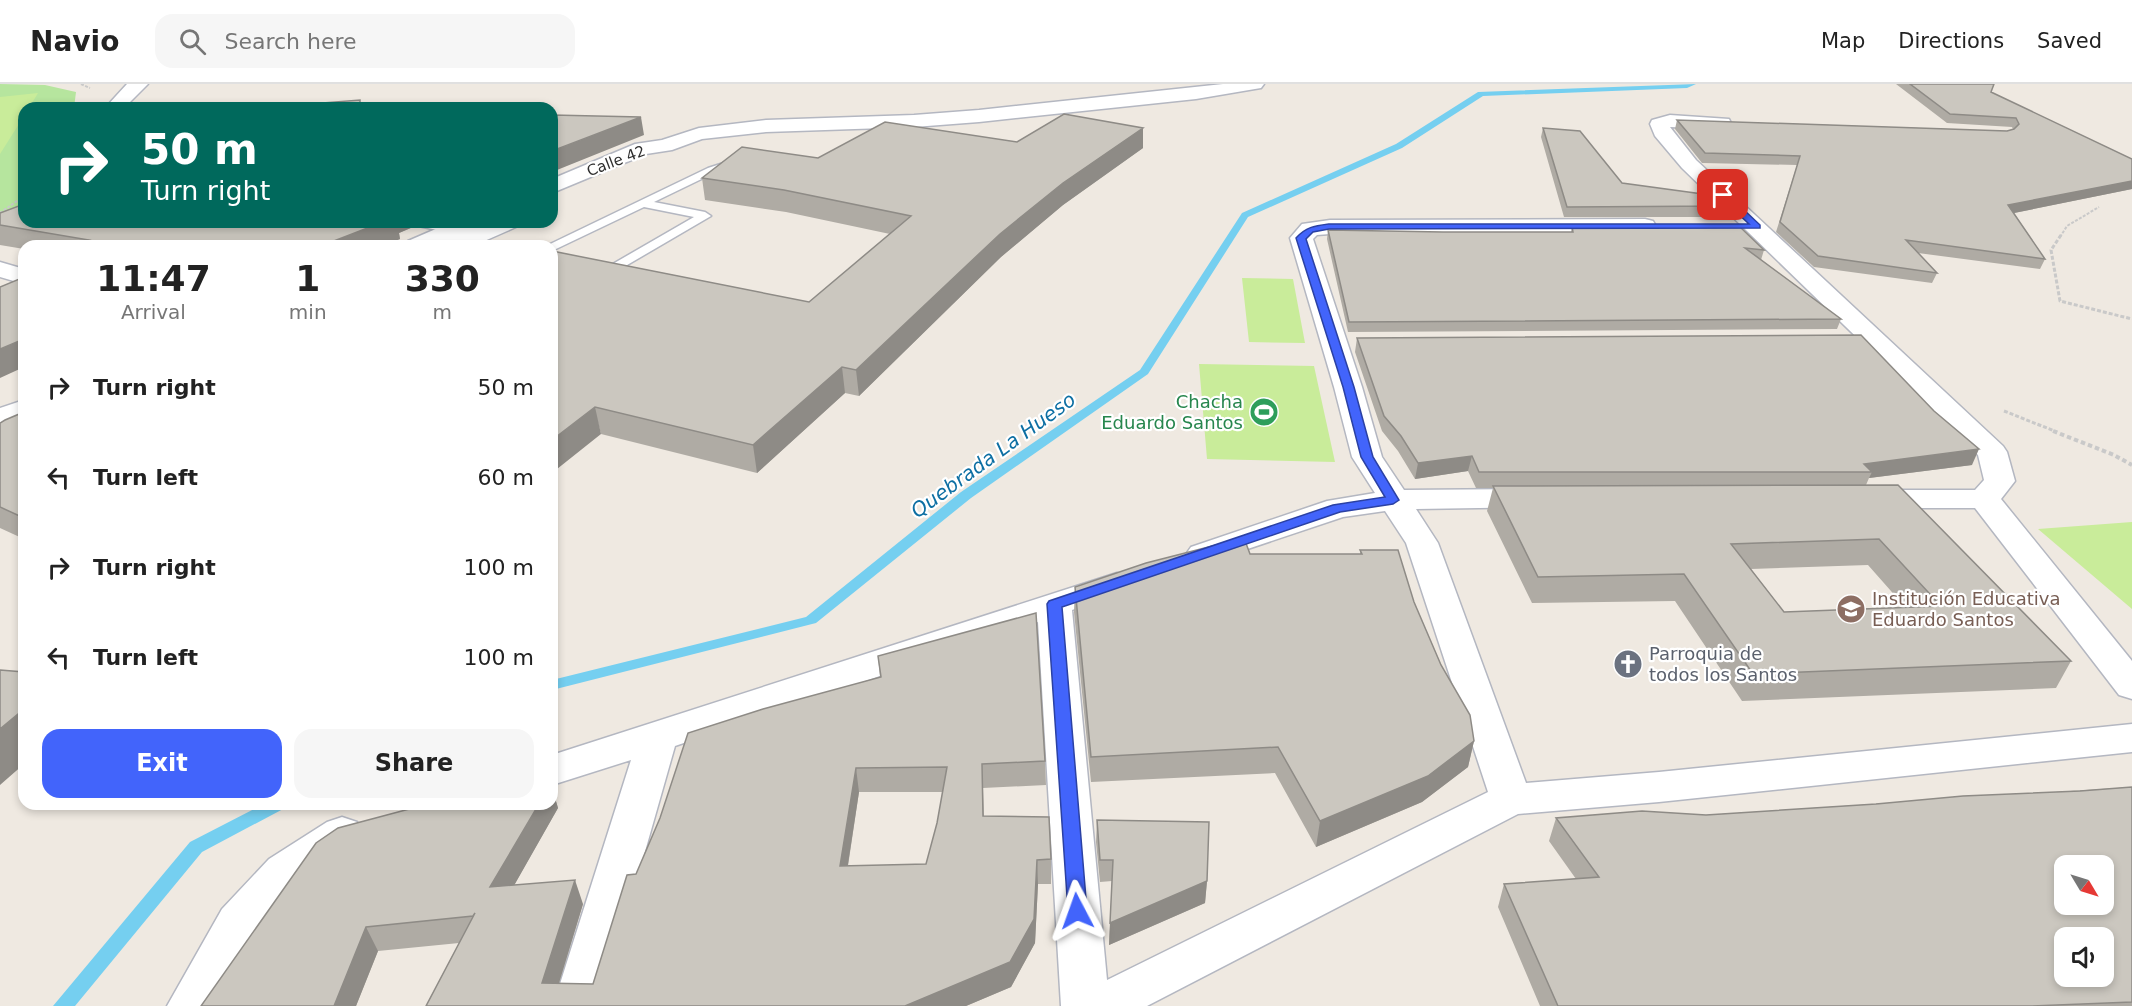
<!DOCTYPE html>
<html lang="en">
<head>
<meta charset="utf-8">
<style>
	:root { --surface:#fff; --page:#f6f6f6; --text:#222; --muted:#767676; --line:#e0e0e0; --accent:#4264fb }
	body { margin:0; font-family:"DejaVu Sans",sans-serif; background:var(--page); color:var(--text); height:100vh; display:flex; flex-direction:column; font-size:22px; white-space:nowrap }
	* { box-sizing:border-box; margin:0 }
	p { font-size:20px; color:var(--muted) }
	.icon { flex:none; width:33px; height:33px; fill:none; stroke:currentColor; stroke-width:2; stroke-linecap:round; stroke-linejoin:round }
	.map { position:relative; flex:1; overflow:hidden }
	.drawer { position:absolute; left:18px; top:156px; width:540px; height:570px; display:flex; flex-direction:column; background:var(--surface); border-radius:18px; box-shadow:0 3px 9px #0003 }
	.drawer>* { flex:none }
	.banner { position:absolute; left:18px; top:18px; width:540px; height:126px; border-radius:18px; box-shadow:0 3px 9px #0003; background:#00695c; color:#fff; overflow:hidden }
	.needle { width:39px; rotate:128deg }
	.controls { position:absolute; left:2054px; top:771px; display:grid; gap:12px }
	.controls a { display:grid; place-items:center; width:60px; height:60px; border-radius:12px; background:var(--surface); box-shadow:0 3px 9px #0003; font-size:30px }
	.pin { position:absolute; display:grid; place-items:center; width:51px; height:51px; color:#fff; margin:-26px; border-radius:12px; box-shadow:0 3px 9px #0006 }
	.me { position:absolute; width:66px; margin:-33px; rotate:356deg; stroke-linejoin:round; filter:drop-shadow(0 0 4px #0008) }
	.turn { display:flex; align-items:center; gap:21px; height:126px; padding:0 24px; font-size:27px }
	.turn .icon { width:78px; height:78px; stroke-width:2.5 }
	.turn b { display:block; font-size:42px; line-height:51px }
	.eta { display:flex; justify-content:space-evenly; align-items:center; height:102px; text-align:center }
	.eta b { font-size:36px; font-weight:600; line-height:42px }
	.action { display:flex; gap:12px; margin-top:auto; padding:12px 24px }
	.action a { flex:1; height:69px; border-radius:18px; background:var(--accent); color:#fff; font-size:24px; font-weight:600; line-height:69px; text-align:center }
	.action a+a { background:var(--page); color:var(--text) }
	ul { padding:0; list-style:none }
	li { display:flex; align-items:center; gap:18px; height:90px; padding:0 24px }
	li div { flex:1 }
	li b { display:block; font-size:22px }
	li em { font-style:normal }
	header { display:flex; align-items:center; gap:36px; box-sizing:border-box; height:84px; padding:0 30px; background:var(--surface); border-bottom:2px solid var(--line) }
	header strong { font-size:28px }
	nav { display:flex; gap:33px; margin-inline-start:auto; font-size:21px }
	.search { width:420px; height:54px; background:var(--page); display:flex; align-items:center; gap:15px; box-sizing:border-box; padding:0 21px; border-radius:18px; color:var(--muted); font-size:22px }
	.map>svg:first-child { display:block }
</style>
</head>
<body>
<header>
<strong>Navio</strong>
<div class="search"><svg class="icon" aria-label="search" viewBox="0 0 24 24"><circle cx="10" cy="10" r="6"/><path d="M15 15l6 6"/></svg>Search here</div>
<nav><a>Map</a><a>Directions</a><a>Saved</a></nav>
</header>
<div class="map">
<svg width="2132" height="922" viewBox="0 0 2132 922">
	<rect width="100%" height="100%" fill="#efe9e1"/>
	<path fill="#b6e59e" d="M 0,0 L 45,1 L 76,8 L 74,24 L 24,24 L 24,119 L 0,133 Z"/>
	<path fill="#c9ec9a" d="M 38,9 L 29,24 L 24,24 L 24,32 L 0,70 L 0,13 Z
		M 1242,194 L 1293,195 L 1305,259 L 1249,258 Z
		M 1199,280 L 1314,282 L 1335,378 L 1207,375 Z
		M 2132,438 L 2132,525 L 2038,445 Z"/>
	<g fill="none" stroke-linecap="round" stroke-linejoin="round">
		<path fill="#75cff0" fill-rule="evenodd" d="M 1696,0 L 1687,4 L 1483,12 L 1402,64 L 1248,133 L 1148,290 L 971,414 L 816,539 L 552,606 L 552,596 L 806,533 L 961,408 L 1140,286 L 1242,129 L 1396,60 L 1478,8 Z
			M 264,720 L 288,720 L 285,724 L 202,768 L 75,922 L 53,922 L 190,758 Z"/>
		<g stroke="#b4b7c1" stroke-width="3">
			<path id="service" d="M 736,75 L 740,76 L 740,80 L 716,88 L 654,118 L 705,128 L 711,132 L 622,184 L 617,185 L 611,181 L 694,133 L 644,123 L 556,165 L 552,166 L 552,162 L 546,162 L 708,84 Z
				M 412,138 L 435,138 L 469,145 L 471,148 L 465,152 L 414,141 Z"/>
		</g>
		<g stroke="#b4b7c1" stroke-width="3">
			<path id="minor" d="M 127,0 L 148,0 L 124,24 L 105,24 Z
				M 1223,0 L 1264,0 L 1261,4 L 1255,5 L 1196,15 L 979,38 L 914,43 L 766,48 L 702,55 L 672,66 L 646,70 L 552,109 L 552,95 L 635,60 L 662,56 L 699,44 L 766,36 L 914,31 L 979,26 Z
				M 1670,31 L 1729,35 L 1731,39 L 1729,43 L 1722,45 L 1670,43 L 1696,76 L 2003,362 L 2007,368 L 2015,397 L 2001,415 L 2132,577 L 2132,615 L 2119,611 L 1975,424 L 1867,424 L 1856,422 L 1851,415 L 1856,408 L 1867,406 L 1975,406 L 1984,396 L 1978,371 L 1682,84 L 1655,52 L 1650,40 L 1652,36 Z
				M 1645,135 L 1653,137 L 1656,142 L 1653,147 L 1645,149 L 1330,150 L 1317,151 L 1313,155 L 1362,303 L 1382,373 L 1404,406 L 1536,405 L 1547,407 L 1552,414 L 1547,421 L 1536,423 L 1416,425 L 1438,459 L 1526,699 L 1659,688 L 2132,640 L 2132,668 L 1659,718 L 1518,730 L 1147,922 L 1061,922 L 1038,538 L 675,662 L 601,922 L 553,922 L 631,676 L 552,701 L 552,671 L 1117,489 L 1129,492 L 1134,499 L 1129,506 L 1072,526 L 1107,896 L 1488,708 L 1406,459 L 1385,427 L 1343,433 L 1203,480 L 1191,477 L 1186,470 L 1191,463 L 1327,417 L 1375,409 L 1352,373 L 1334,303 L 1290,154 L 1302,140 L 1330,136 Z
				M 452,138 L 482,138 L 479,143 L 489,138 L 519,138 L 516,143 L 473,162 L 442,162 L 446,157 L 435,162 L 404,162 L 408,157 Z
				M 0,178 L 24,185 L 24,200 L 0,193 Z
				M 24,316 L 24,334 L 0,342 L 0,324 Z
				M 342,733 L 357,738 L 363,749 L 357,760 L 301,799 L 254,851 L 216,922 L 167,922 L 222,825 L 269,775 L 327,738 Z"/>
		</g>
		<path stroke="#c9c9c9" stroke-width="2" stroke-dasharray="3 1.5" stroke-linecap="butt" d="M 81,0 L 90,4
			M 0,129 L 24,112
			M 2060,153 L 2067,142 L 2099,123"/>
		<path stroke="#c9c9c9" stroke-width="3" stroke-dasharray="4 2" stroke-linecap="butt" d="M 2061,151 L 2051,166 L 2060,217 L 2132,235
			M 2004,327 L 2057,348"/>
		<path stroke="#c9c9c9" stroke-width="4" stroke-dasharray="4.5 3" stroke-linecap="butt" d="M 2053,347 L 2114,371 L 2132,381"/>
		<use href="#service" fill="#fff" fill-rule="evenodd"/>
		<use href="#minor" fill="#fff" fill-rule="evenodd"/>
	</g>
	<path fill="#afaba4" fill-rule="evenodd" d="M 1896,0 L 1994,0 L 1991,8 L 2132,75 L 2132,105 L 2014,129 L 2045,175 L 2040,185 L 1918,169 L 1937,189 L 1932,199 L 1814,183 L 1776,148 L 1797,81 L 1702,79 L 1675,45 L 1677,36 L 2007,47 L 2013,45 L 2012,43 L 1947,39 Z
		M 1143,44 L 1143,64 L 1063,121 L 1001,173 L 859,312 L 845,309 L 757,389 L 601,350 L 552,167 L 809,218 L 890,150 L 786,128 L 705,116 L 702,94 L 818,74 L 1017,58 Z
		M 1543,44 L 1622,99 L 1721,122 L 1718,133 L 1564,133 L 1541,53 Z
		M 0,129 L 24,138 L 412,138 L 413,143 L 399,149 L 400,155 L 382,162 L 24,162 L 24,165 L 0,161 Z
		M 1572,143 L 1764,166 L 1761,176 L 1841,235 L 1837,245 L 1348,248 L 1327,155 L 1328,146 L 1443,148 L 1571,148 Z
		M 1357,254 L 1972,381 L 1869,394 L 1866,401 L 2071,577 L 2056,604 L 1742,617 L 1675,517 L 1532,519 L 1487,427 L 1493,404 L 1476,404 L 1468,387 L 1415,395 L 1398,367 L 1382,347 L 1355,268 ZM 1868,481 L 1906,524 L 1784,528 L 1751,485 Z
		M 24,328 L 24,455 L 0,444 L 0,339 Z
		M 1360,466 L 1414,518 L 1474,657 L 1468,683 L 1422,718 L 1316,763 L 1275,689 L 1091,698 L 1074,528 L 1075,503 L 1250,470 L 1360,470 Z
		M 878,572 L 1045,677 L 1046,701 L 983,704 L 984,732 L 1051,775 L 1051,800 L 1038,800 L 1035,859 L 1011,903 L 966,922 L 426,922 L 459,859 L 378,867 L 356,922 L 201,922 L 552,720 L 552,704 L 558,724 L 514,801 L 583,820 L 559,899 L 593,900 L 636,790 L 880,593 ZM 859,708 L 943,708 L 937,739 L 926,780 L 848,782 Z
		M 2132,703 L 2132,922 L 1540,922 L 1498,823 L 1504,800 L 1576,795 L 1549,757 L 1556,734 L 1706,731 Z
		M 1097,736 L 1207,797 L 1205,819 L 1109,861 L 1112,797 L 1100,798 L 1096,758 Z"/>
	<path fill="#8e8b86" d="M 641,33 L 644,51 L 552,88 L 552,67 Z
		M 1143,44 L 1143,64 L 1063,121 L 1001,173 L 859,312 L 856,286 L 1000,150 L 1063,99 Z
		M 2132,97 L 2132,105 L 2004,131 L 2008,121 Z
		M 383,138 L 412,138 L 413,143 L 399,149 L 400,155 L 382,162 L 321,162 Z
		M 24,255 L 24,283 L 0,294 L 0,265 Z
		M 842,283 L 845,309 L 757,389 L 753,361 Z
		M 595,323 L 601,350 L 552,389 L 552,356 Z
		M 1979,365 L 1972,381 L 1869,394 L 1872,388 L 1864,380 Z
		M 1472,372 L 1468,387 L 1415,395 L 1418,379 Z
		M 24,625 L 24,680 L 0,701 L 0,645 Z
		M 1474,657 L 1468,683 L 1422,718 L 1316,763 L 1320,737 Z
		M 856,684 L 859,708 L 844,806 L 840,782 Z
		M 552,704 L 558,724 L 499,828 L 490,803 L 539,720 L 552,720 Z
		M 1037,776 L 1038,800 L 1035,859 L 1011,903 L 966,922 L 905,922 Z
		M 575,796 L 583,820 L 552,922 L 542,899 Z
		M 1207,797 L 1205,819 L 1109,861 L 1110,839 Z
		M 366,843 L 378,867 L 356,922 L 334,922 Z"/>
	<path fill="#cbc7bf" stroke="#8e8b86" stroke-width="1.5" fill-rule="evenodd" d="M 1910,0 L 1994,0 L 1991,8 L 2132,75 L 2132,97 L 2008,121 L 2045,175 L 1906,156 L 1937,189 L 1818,172 L 1780,138 L 1800,72 L 1705,69 L 1677,36 L 2007,47 L 2014,45 L 2019,40 L 2016,34 L 1950,30 Z
		M 360,16 L 360,24 L 259,24 Z
		M 1064,30 L 1143,44 L 1063,99 L 1000,150 L 856,286 L 842,283 L 753,361 L 595,323 L 552,356 L 552,167 L 809,218 L 911,132 L 784,106 L 702,94 L 742,63 L 818,74 L 885,38 L 1017,58 Z
		M 552,31 L 641,33 L 552,67 Z
		M 1543,44 L 1580,47 L 1622,99 L 1710,111 L 1721,122 L 1567,123 Z
		M 24,120 L 24,138 L 383,138 L 321,162 L 75,162 L 89,156 L 0,141 L 0,129 Z
		M 1739,142 L 1764,166 L 1745,164 L 1841,235 L 1349,238 L 1328,146 L 1443,148 L 1573,148 L 1572,143 Z
		M 24,193 L 24,255 L 0,265 L 0,203 Z
		M 1861,251 L 1934,327 L 1979,365 L 1864,380 L 1872,388 L 1479,388 L 1472,372 L 1418,379 L 1401,352 L 1384,332 L 1357,254 Z
		M 24,328 L 24,434 L 0,423 L 0,339 L 5,336 Z
		M 1898,401 L 2071,577 L 1753,590 L 1684,490 L 1538,493 L 1493,402 ZM 1879,455 L 1941,522 L 1784,528 L 1731,460 Z
		M 1244,454 L 1250,470 L 1362,470 L 1360,466 L 1398,466 L 1414,518 L 1441,581 L 1470,631 L 1474,657 L 1428,692 L 1320,737 L 1278,663 L 1091,673 L 1075,503 L 1146,479 Z
		M 1036,529 L 1045,677 L 982,680 L 983,732 L 1049,733 L 1051,775 L 1037,776 L 1034,835 L 1010,878 L 905,922 L 426,922 L 475,829 L 473,832 L 366,843 L 334,922 L 201,922 L 316,759 L 338,744 L 428,720 L 539,720 L 490,803 L 575,796 L 542,899 L 593,900 L 627,791 L 636,790 L 660,734 L 688,649 L 763,625 L 881,593 L 878,572 ZM 947,683 L 937,739 L 926,780 L 840,782 L 856,684 Z
		M 0,586 L 24,588 L 24,625 L 0,645 Z
		M 2132,703 L 2132,918 L 2031,922 L 1558,922 L 1504,800 L 1599,793 L 1556,734 L 1642,727 L 1706,731 L 1876,720 L 1963,712 L 2080,707 ZM 2064,782 L 2103,782 L 2103,820 L 2064,820 ZM 2064,854 L 2103,854 L 2103,892 L 2064,892 Z
		M 1097,736 L 1209,738 L 1207,797 L 1110,839 L 1113,776 L 1100,776 Z"/>
	<path fill="#4264fb" stroke="#2b41a3" stroke-width="1.5" d="M 1720,109 L 1726,109 L 1760,141 L 1760,144 L 1329,145 L 1313,148 L 1306,155 L 1354,303 L 1373,373 L 1399,416 L 1393,420 L 1340,428 L 1062,523 L 1087,827 L 1084,833 L 1077,835 L 1071,833 L 1068,827 L 1047,520 L 1049,517 L 1333,421 L 1385,413 L 1361,373 L 1343,303 L 1296,154 C 1306,143 1314,142 1329,140 L 1749,140 L 1720,113 Z"/>
	<defs>
		<g id="stadium-disc" transform="scale(1.5)"><circle r="9.5" fill="#2e9e5b" stroke="#fff"/><path d="M0-5a6.5 5 0 1 0 0 10a6.5 5 0 1 0 0-10ZM-3.5-1.8h7v3.6h-7Z" fill="#fff"/></g>
		<g id="school-disc" transform="scale(1.5)"><circle r="9.5" fill="#8d6e63" stroke="#fff"/><path d="M0-5L7-2L0 1L-7-2ZM-4 1L0 2.5L4 1V4Q0 6-4 4Z" fill="#fff"/></g>
		<g id="church-disc" transform="scale(1.5)"><circle r="9.5" fill="#6b7280" stroke="#fff"/><path d="M-1.2-6h2.4v3.5h3.3v2.4h-3.3V6h-2.4V-.1h-3.3v-2.4h3.3Z" fill="#fff"/></g>
	</defs>
	<g fill-rule="evenodd">
		<use href="#stadium-disc" x="1264" y="328"/>
		<use href="#school-disc" x="1851" y="525"/>
		<use href="#church-disc" x="1628" y="580"/>
	</g>
	<g text-anchor="middle" stroke-width="4.5" stroke-linejoin="round" paint-order="stroke">
		<g font-size="15" fill="#2e2e2e" stroke="#fff">
			<text transform="translate(616 77) rotate(-21)" y="5">Calle 42</text>
		</g>
		<g font-size="18" fill="#27864d" stroke="#fff" text-anchor="end">
			<text x="1243" y="324">Chacha<tspan x="1243" dy="21">Eduardo Santos</tspan></text>
		</g>
		<g font-size="18" fill="#785e54" stroke="#fff" text-anchor="start">
			<text x="1872" y="521">Institución Educativa<tspan x="1872" dy="21">Eduardo Santos</tspan></text>
		</g>
		<g font-size="18" fill="#5b616d" stroke="#fff" text-anchor="start">
			<text x="1649" y="576">Parroquia de<tspan x="1649" dy="21">todos los Santos</tspan></text>
		</g>
		<g font-size="20" font-style="italic" fill="#0d6fa3" stroke="#fff">
			<text transform="translate(993 371) rotate(-36)" y="7">Quebrada La Hueso</text>
		</g>
	</g>
</svg>
<div class="controls">
<a><svg class="needle" viewBox="-14 -14 28 28"><path d="M0-13l5 13h-10z" fill="#e53935"/><path d="M0 13l5-13h-10z" fill="#767676"/></svg></a>
<a><svg class="icon" aria-label="sound" viewBox="0 0 24 24"><path d="M4 9h4l5-4v14l-5-4H4zM17 9q2 3 0 6"/></svg></a>
</div>
<div class="pin" style="left:1723px;top:111px;background:#d93025"><svg class="icon" aria-label="arrive" viewBox="0 0 24 24"><path d="M6 21V4h12l-3 4 3 4H6"/></svg></div>
<svg class="me" style="left:1077px;top:827px" viewBox="-20 -20 40 40"><path d="M0-17L14 15 0 8-14 15z" fill="#4264fb" stroke="#fff" stroke-width="4"/></svg>
<div class="banner">
<div class="turn"><svg class="icon" aria-label="right" viewBox="0 0 24 24"><path d="M7 20v-9h11M14 6l5 5-5 5"/></svg><div><b>50 m</b>Turn right</div></div>
</div>
<section class="drawer">
<div class="eta">
<div><b>11:47</b><p>Arrival</p></div>
<div><b>1</b><p>min</p></div>
<div><b>330</b><p>m</p></div>
</div>
<ul>
<li><svg class="icon" aria-label="right" viewBox="0 0 24 24"><path d="M7 20v-9h11M14 6l5 5-5 5"/></svg><div><b>Turn right</b></div><em>50 m</em></li>
<li><svg class="icon" aria-label="left" viewBox="0 0 24 24"><path d="M17 20v-9H6M10 6l-5 5 5 5"/></svg><div><b>Turn left</b></div><em>60 m</em></li>
<li><svg class="icon" aria-label="right" viewBox="0 0 24 24"><path d="M7 20v-9h11M14 6l5 5-5 5"/></svg><div><b>Turn right</b></div><em>100 m</em></li>
<li><svg class="icon" aria-label="left" viewBox="0 0 24 24"><path d="M17 20v-9H6M10 6l-5 5 5 5"/></svg><div><b>Turn left</b></div><em>100 m</em></li>
</ul>
<div class="action"><a>Exit</a><a>Share</a></div>
</section>
</div>
</body>
</html>
